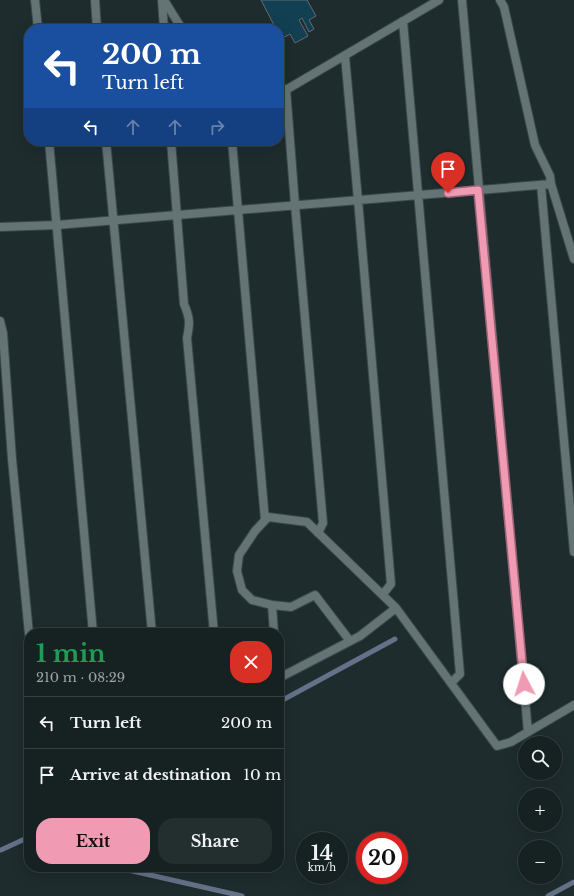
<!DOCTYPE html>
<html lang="en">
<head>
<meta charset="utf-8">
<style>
	:root { --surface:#162122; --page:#232e2f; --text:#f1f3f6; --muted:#9ea3a5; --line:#353e40; --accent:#f09ab4 }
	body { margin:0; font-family:"Libre Baskerville",serif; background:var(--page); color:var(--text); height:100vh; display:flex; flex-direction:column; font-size:15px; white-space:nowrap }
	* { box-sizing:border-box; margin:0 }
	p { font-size:13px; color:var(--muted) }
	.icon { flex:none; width:22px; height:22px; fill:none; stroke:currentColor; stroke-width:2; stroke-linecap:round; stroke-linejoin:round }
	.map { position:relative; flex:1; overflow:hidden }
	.panel { position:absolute; left:24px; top:628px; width:260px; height:244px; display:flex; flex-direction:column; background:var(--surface); border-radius:16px; box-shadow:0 4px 16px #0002,0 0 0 1px var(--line) }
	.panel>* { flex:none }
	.top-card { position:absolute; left:24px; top:24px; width:260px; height:122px; border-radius:16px; box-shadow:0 4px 16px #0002,0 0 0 1px var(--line); background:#1a4fa0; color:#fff; overflow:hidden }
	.tools { position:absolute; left:518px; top:736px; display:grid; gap:8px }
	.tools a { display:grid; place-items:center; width:44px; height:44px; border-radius:50%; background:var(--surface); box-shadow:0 4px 16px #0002,0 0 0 1px var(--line); font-size:20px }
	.speed { position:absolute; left:296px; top:832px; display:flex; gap:8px; font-size:20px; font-weight:700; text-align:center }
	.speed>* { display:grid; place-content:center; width:52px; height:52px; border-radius:50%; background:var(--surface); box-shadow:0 4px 16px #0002,0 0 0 1px var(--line); line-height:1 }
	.speed small { font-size:10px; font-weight:400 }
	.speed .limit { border:6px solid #d22; background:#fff; color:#111 }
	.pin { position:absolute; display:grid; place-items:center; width:34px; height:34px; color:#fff; margin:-41px -17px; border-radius:50% 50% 50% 0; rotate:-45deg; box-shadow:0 0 4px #0007 }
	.pin .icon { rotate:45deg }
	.me { position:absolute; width:44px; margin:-22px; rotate:355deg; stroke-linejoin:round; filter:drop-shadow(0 0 3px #0008) }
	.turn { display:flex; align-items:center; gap:14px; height:84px; padding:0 12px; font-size:18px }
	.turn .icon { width:52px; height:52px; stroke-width:2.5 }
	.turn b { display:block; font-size:28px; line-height:34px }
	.lanes { display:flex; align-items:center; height:38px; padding:0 12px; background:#0003; justify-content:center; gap:20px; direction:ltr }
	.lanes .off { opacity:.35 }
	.round { display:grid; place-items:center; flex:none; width:42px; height:42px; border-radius:16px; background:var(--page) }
	.summary { display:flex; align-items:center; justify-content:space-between; height:68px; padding:0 12px }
	h1 { font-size:24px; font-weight:700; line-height:30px; color:#1e9e55 }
	.primary-button { display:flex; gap:8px; margin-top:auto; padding:8px 12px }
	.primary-button a { flex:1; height:46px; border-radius:16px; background:var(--accent); color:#111; font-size:16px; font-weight:700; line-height:46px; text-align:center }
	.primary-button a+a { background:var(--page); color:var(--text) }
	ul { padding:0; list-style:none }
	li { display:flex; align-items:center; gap:12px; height:52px; padding:0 12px; border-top:1px solid var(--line) }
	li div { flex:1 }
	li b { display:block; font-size:15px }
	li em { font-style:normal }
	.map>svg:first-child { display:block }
</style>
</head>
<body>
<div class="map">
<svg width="574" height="896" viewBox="0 0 574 896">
	<rect width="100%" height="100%" fill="#1e2c2d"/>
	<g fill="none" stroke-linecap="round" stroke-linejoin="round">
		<path stroke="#647188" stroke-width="5" d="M 279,702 L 395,639
			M 1,850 L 29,837
			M 115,867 L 242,896
			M 548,896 L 574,882"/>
	</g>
	<path fill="#133f53" stroke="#616d74" d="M 261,0 L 307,0 L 316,16 L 309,20 L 314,29 L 309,32 L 302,18 L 299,20 L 308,36 L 295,43 L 290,34 L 281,39 L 279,35 L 279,29 L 276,29 Z"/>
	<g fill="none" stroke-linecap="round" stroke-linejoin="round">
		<g stroke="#3c4848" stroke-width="10">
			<path id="service" d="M 35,0 L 38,29
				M 95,0 L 97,29
				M 162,0 L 164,29
				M 164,0 L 182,29
				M 462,0 L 528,732
				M 500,0 L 504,7 L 535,145 L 550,176 L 551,184 L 574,259
				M 403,21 L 460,674 L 451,683
				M 345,56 L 358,200 L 391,584 L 383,594
				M 286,89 L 295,205 L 323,523 L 318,533
				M 279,94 L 439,0
				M 49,141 L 93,633
				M 106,141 L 152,633
				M 171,141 L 184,304 C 190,318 190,323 187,338 L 214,633
				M 232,141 L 265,520
				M 541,185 L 574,552
				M 0,227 L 57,225 L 551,184
				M 0,321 L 3,333 L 12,459 L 29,634
				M 272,605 L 274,633
				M 350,641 L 315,595 L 291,607 L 272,605 L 252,600 L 242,590 L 237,571 L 239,555 L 255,531 L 268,517 L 307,522 L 396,608 L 497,746 L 511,742 L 574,705
				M 279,678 L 360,636 L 396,608"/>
		</g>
		<use href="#service" stroke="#647374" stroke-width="8"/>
	</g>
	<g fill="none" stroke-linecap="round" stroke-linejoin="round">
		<g stroke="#9c6475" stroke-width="10">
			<path id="route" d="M 448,193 L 478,190 L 524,684"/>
		</g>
		<use href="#route" stroke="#f09ab4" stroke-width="7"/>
	</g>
</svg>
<div class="tools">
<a><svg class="icon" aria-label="search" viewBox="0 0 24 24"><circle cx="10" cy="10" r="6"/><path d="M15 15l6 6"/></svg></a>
<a>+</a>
<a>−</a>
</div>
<div class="speed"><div>14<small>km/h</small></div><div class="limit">20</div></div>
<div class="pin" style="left:448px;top:193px;background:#d93025"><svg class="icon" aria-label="arrive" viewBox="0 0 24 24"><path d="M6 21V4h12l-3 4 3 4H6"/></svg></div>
<svg class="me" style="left:524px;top:684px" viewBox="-20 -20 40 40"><circle r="19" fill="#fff"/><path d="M0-13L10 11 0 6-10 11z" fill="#f09ab4"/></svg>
<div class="top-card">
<div class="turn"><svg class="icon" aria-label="left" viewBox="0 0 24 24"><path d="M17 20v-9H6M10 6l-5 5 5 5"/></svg><div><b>200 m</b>Turn left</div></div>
<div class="lanes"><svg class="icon" aria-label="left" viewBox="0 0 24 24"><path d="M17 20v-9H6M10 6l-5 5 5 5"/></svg><svg class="icon off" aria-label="ahead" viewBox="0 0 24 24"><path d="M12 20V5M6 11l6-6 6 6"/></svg><svg class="icon off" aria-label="ahead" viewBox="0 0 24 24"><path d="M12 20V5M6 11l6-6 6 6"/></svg><svg class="icon off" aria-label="right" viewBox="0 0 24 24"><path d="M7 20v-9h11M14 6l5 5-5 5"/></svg></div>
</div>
<section class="panel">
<div class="summary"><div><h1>1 min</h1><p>210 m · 08:29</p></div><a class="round" style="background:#d93025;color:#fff"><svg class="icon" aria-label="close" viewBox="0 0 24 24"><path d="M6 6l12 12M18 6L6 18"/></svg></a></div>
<ul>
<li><svg class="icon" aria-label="left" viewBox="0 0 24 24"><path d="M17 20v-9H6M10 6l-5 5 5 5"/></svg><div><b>Turn left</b></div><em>200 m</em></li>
<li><svg class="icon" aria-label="arrive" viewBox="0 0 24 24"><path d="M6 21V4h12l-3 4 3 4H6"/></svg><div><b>Arrive at destination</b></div><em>10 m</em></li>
</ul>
<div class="primary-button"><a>Exit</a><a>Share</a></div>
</section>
</div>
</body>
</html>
